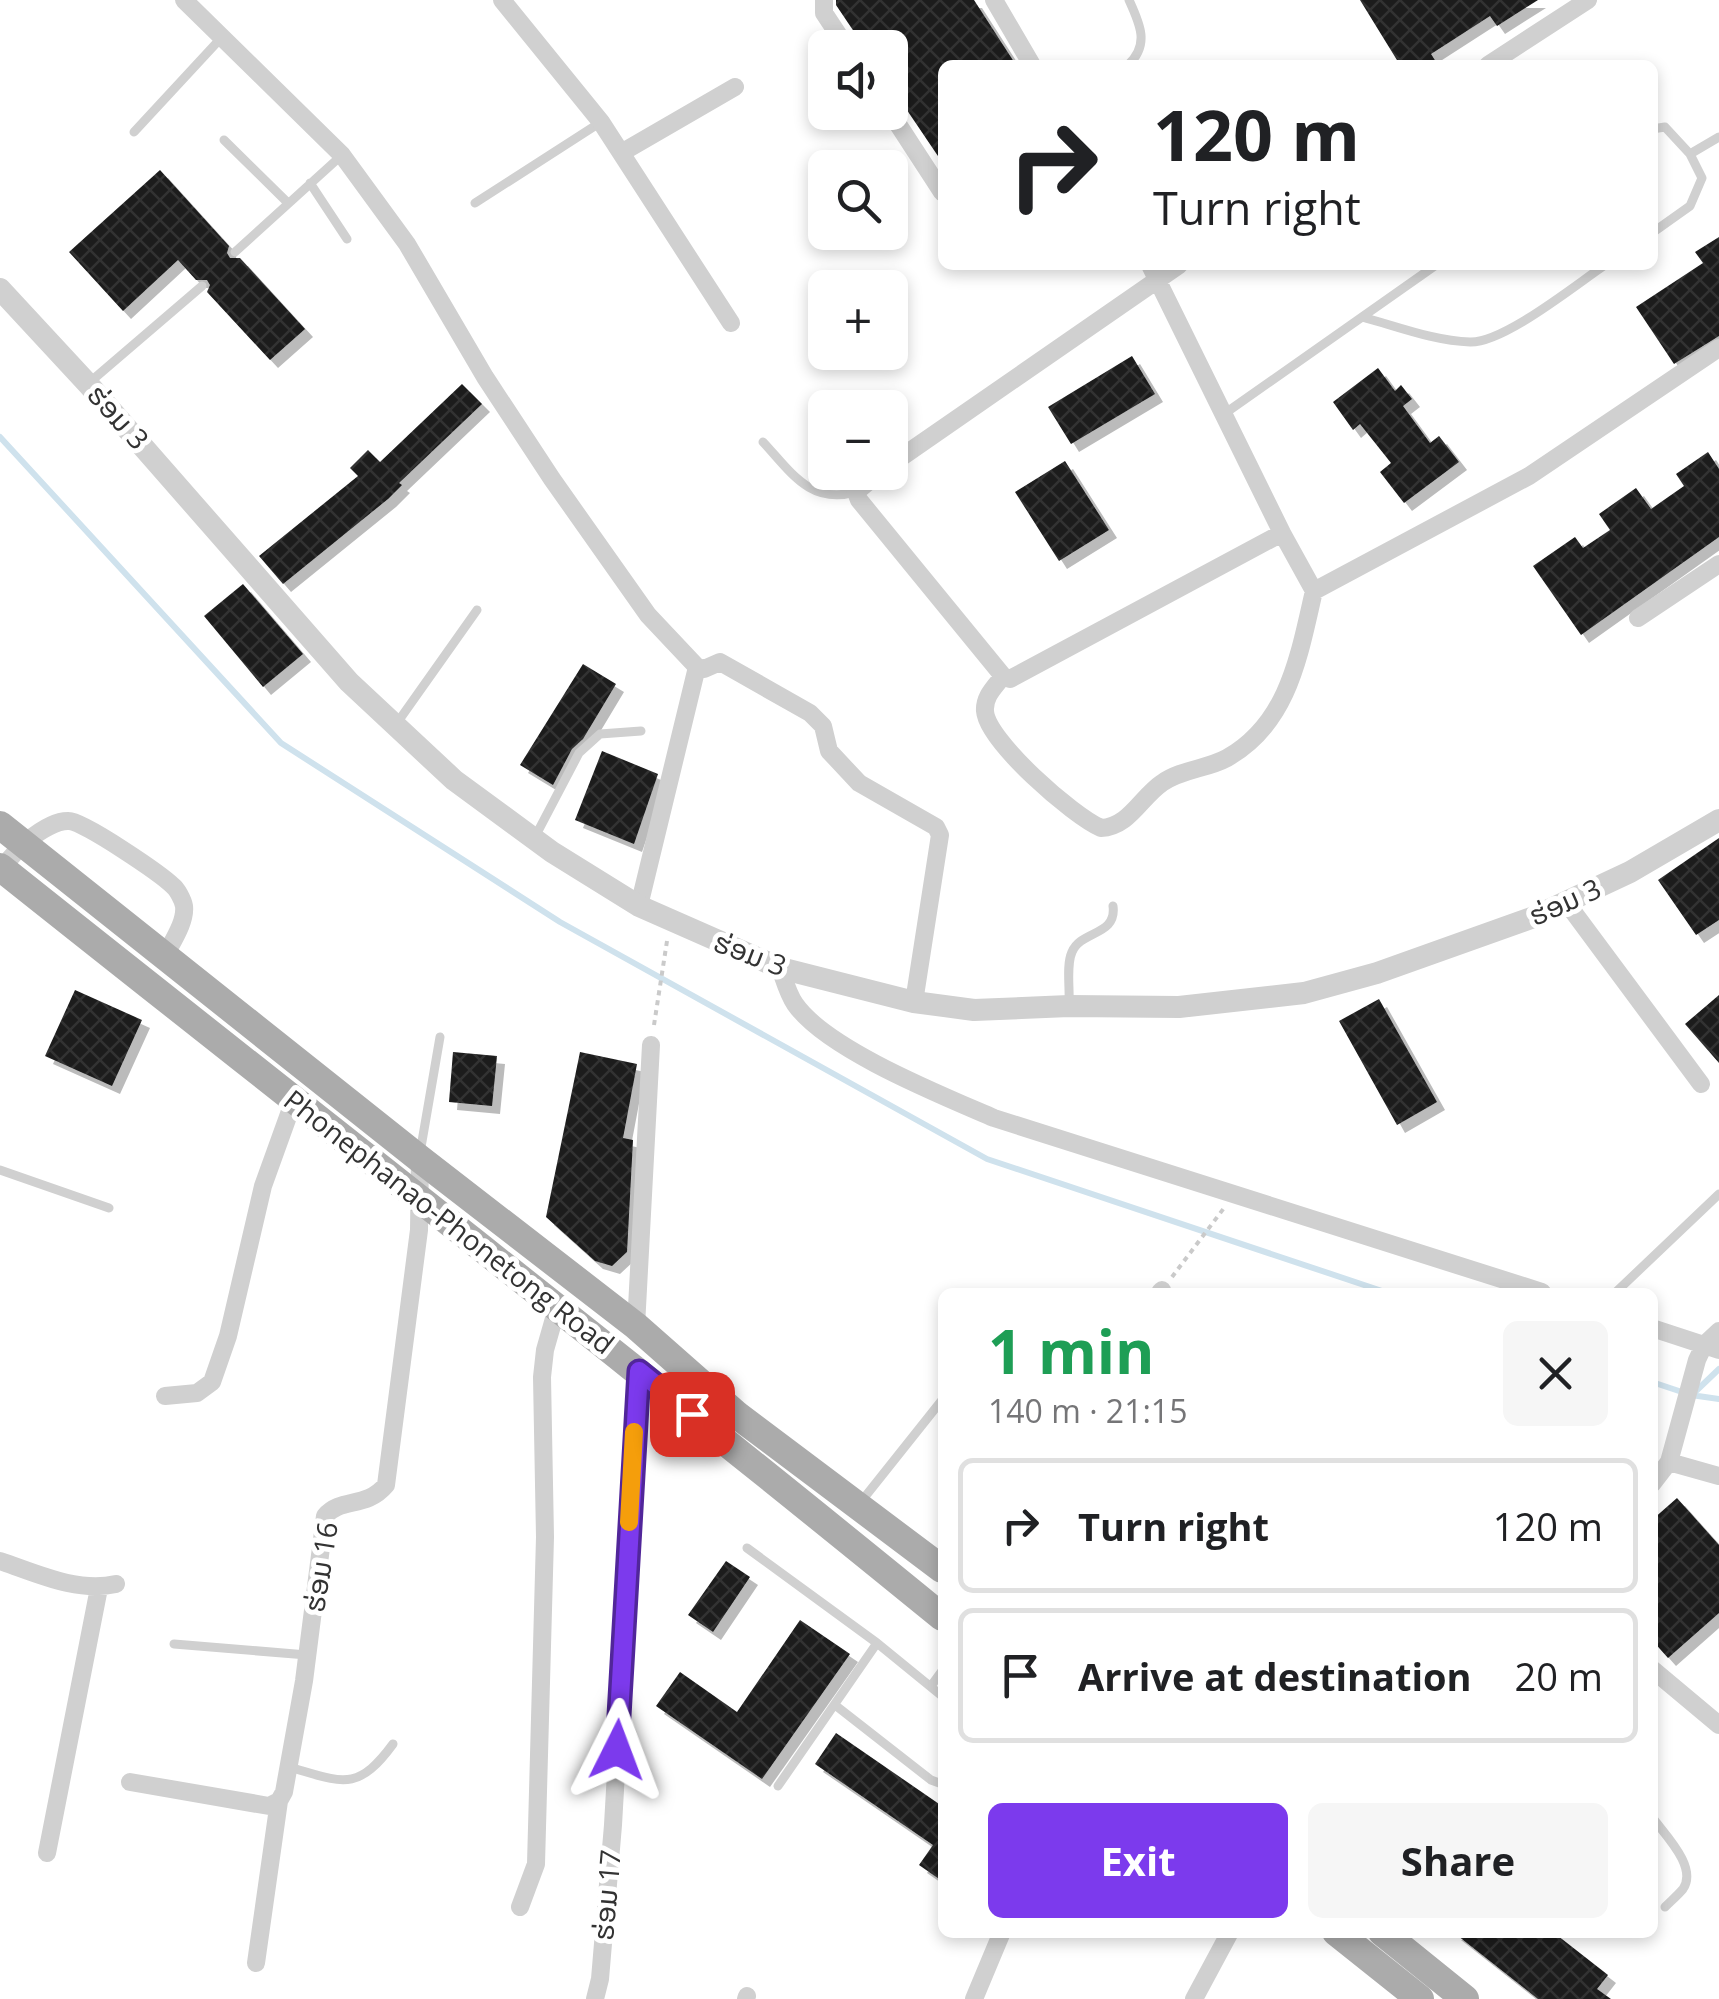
<!DOCTYPE html>
<html lang="en">
<head>
<meta charset="utf-8">
<style>
	:root { --surface:#fff; --page:#f6f6f6; --text:#202124; --muted:#757577; --line:#e0e0e0; --accent:#7c3aed }
	body { margin:0; font-family:"Open Sans","Noto Sans Lao",sans-serif; background:var(--page); color:var(--text); height:100vh; display:flex; flex-direction:column; font-size:38px; white-space:nowrap }
	* { box-sizing:border-box; margin:0 }
	p { font-size:32px; color:var(--muted) }
	.icon { flex:none; width:55px; height:55px; fill:none; stroke:currentColor; stroke-width:2; stroke-linecap:round; stroke-linejoin:round }
	.map { position:relative; flex:1; overflow:hidden }
	.side { position:absolute; left:938px; top:1288px; width:720px; height:650px; display:flex; flex-direction:column; background:var(--surface); border-radius:15px; box-shadow:0 5px 15px #0003 }
	.side>* { flex:none }
	.banner { position:absolute; left:938px; top:60px; width:720px; height:210px; border-radius:15px; box-shadow:0 5px 15px #0003; background:#fff; color:var(--text); overflow:hidden }
	.tools { position:absolute; left:808px; top:30px; display:grid; gap:20px }
	.tools a { display:grid; place-items:center; width:100px; height:100px; border-radius:15px; background:var(--surface); box-shadow:0 5px 15px #0003; font-size:50px }
	.pin { position:absolute; display:grid; place-items:center; width:85px; height:85px; color:#fff; margin:-42px; border-radius:20px; box-shadow:0 5px 15px #0006 }
	.me { position:absolute; width:110px; margin:-55px; rotate:3deg; stroke-linejoin:round; filter:drop-shadow(0 0 8px #0008) }
	.turn { display:flex; align-items:center; gap:35px; height:210px; padding:0 50px; font-size:45px }
	.turn .icon { width:130px; height:130px; stroke-width:2.5 }
	.turn b { display:block; font-size:70px; line-height:85px }
	.round { display:grid; place-items:center; flex:none; width:105px; height:105px; border-radius:15px; background:var(--page) }
	.overview { display:flex; align-items:center; justify-content:space-between; height:170px; padding:0 50px }
	h1 { font-size:60px; font-weight:700; line-height:75px; color:#1e9e55 }
	.primary-button { display:flex; gap:20px; margin-top:auto; padding:20px 50px }
	.primary-button a { flex:1; height:115px; border-radius:15px; background:var(--accent); color:#fff; font-size:40px; font-weight:700; line-height:115px; text-align:center }
	.primary-button a+a { background:var(--page); color:var(--text) }
	ul { padding:0; list-style:none }
	li { display:flex; align-items:center; gap:30px; height:135px; margin:0 20px 15px; padding:0 30px; border:5px solid var(--line); border-radius:15px }
	li div { flex:1 }
	li b { display:block; font-size:38px }
	li em { font-style:normal }
	.map>svg:first-child { display:block }
</style>
</head>
<body>
<div class="map">
<svg width="1719" height="1999" viewBox="0 0 1719 1999">
	<defs>
		<pattern id="building-cross-hatch" width="8" height="8" patternUnits="userSpaceOnUse" patternTransform="scale(2.5)"><rect width="8" height="8" fill="#1a1a1a"/><path d="M0 0l8 8M0 8l8-8" fill="none" stroke="#333"/></pattern>
		<filter id="shadow"><feDropShadow dx="8" dy="8" stdDeviation="0" flood-color="#0004"/></filter>
	</defs>
	<rect width="100%" height="100%" fill="#fff"/>
	<g fill="none" stroke-linecap="round" stroke-linejoin="round">
		<path stroke="#cfe2ed" stroke-width="6" d="M 0,437 L 281,743 L 560,922 L 987,1159 L 1385,1292
			M 1652,1382 L 1691,1395 L 1719,1399
			M 1695,1392 L 1719,1369"/>
	</g>
	<path fill="url(#building-cross-hatch)" filter="url(#shadow)" d="M 836,0 L 974,0 L 1016,65 L 942,65 L 942,162 L 890,85 L 890,48 L 865,48 L 836,5 Z
		M 1360,0 L 1538,0 L 1497,26 L 1490,16 L 1431,54 L 1438,65 L 1400,65 Z
		M 160,170 L 229,246 L 227,253 L 230,258 L 240,258 L 305,329 L 270,360 L 207,292 L 210,285 L 207,280 L 196,280 L 178,260 L 123,311 L 69,252 Z
		M 1719,237 L 1719,336 L 1674,364 L 1636,307 L 1703,263 L 1695,252 Z
		M 1132,356 L 1155,394 L 1071,444 L 1048,407 Z
		M 1378,368 L 1395,391 L 1401,385 L 1412,399 L 1403,406 L 1430,443 L 1439,436 L 1459,462 L 1404,503 L 1380,472 L 1391,463 L 1360,424 L 1353,430 L 1333,402 Z
		M 462,384 L 482,404 L 399,483 L 402,485 L 388,499 L 283,584 L 259,556 L 358,476 L 350,468 L 368,450 L 380,462 Z
		M 1708,452 L 1719,469 L 1719,537 L 1581,635 L 1533,566 L 1575,537 L 1583,548 L 1610,530 L 1599,514 L 1636,488 L 1651,509 L 1684,486 L 1676,474 Z
		M 1065,461 L 1109,530 L 1059,561 L 1015,492 Z
		M 243,584 L 303,654 L 263,687 L 204,616 Z
		M 583,664 L 616,684 L 583,739 L 572,749 L 553,785 L 520,765 Z
		M 602,751 L 658,774 L 634,844 L 575,820 Z
		M 1719,838 L 1719,920 L 1696,935 L 1658,880 Z
		M 75,990 L 142,1020 L 112,1086 L 45,1056 Z
		M 1719,995 L 1719,1063 L 1685,1024 Z
		M 1379,999 L 1437,1102 L 1397,1125 L 1339,1021 Z
		M 453,1052 L 497,1056 L 492,1106 L 449,1102 Z
		M 580,1052 L 637,1064 L 623,1138 L 633,1140 L 627,1252 L 612,1266 L 595,1261 L 546,1217 Z
		M 1677,1498 L 1719,1545 L 1719,1613 L 1668,1658 L 1652,1640 L 1652,1520 Z
		M 726,1561 L 750,1577 L 713,1632 L 688,1615 Z
		M 800,1620 L 850,1654 L 762,1779 L 656,1706 L 680,1672 L 737,1712 Z
		M 836,1733 L 942,1806 L 942,1881 L 919,1865 L 933,1845 L 815,1764 Z
		M 1453,1932 L 1553,1932 L 1608,1975 L 1597,1989 L 1611,1999 L 1538,1999 Z"/>
	<g fill="none" stroke-linecap="round" stroke-linejoin="round">
		<path stroke="#cacaca" stroke-width="4" stroke-dasharray="5 5" stroke-linecap="butt" d="M 654,1025 L 667,941
			M 1172,1277 L 1224,1208"/>
		<path stroke="#d0d0d0" stroke-width="9" d="M 1128,65 C 1150,45 1140,24 1129,0
			M 1652,129 L 1665,127 L 1690,154 L 1702,178 L 1690,206 L 1652,233
			M 134,132 L 222,37
			M 224,140 L 288,203
			M 1690,154 L 1719,137
			M 310,183 L 347,239
			M 475,203 L 601,122
			M 235,252 L 342,155
			M 1362,317 C 1396,326 1434,341 1470,342 C 1504,343 1575,285 1605,265
			M 90,382 L 202,286
			M 1224,414 L 1436,265
			M 763,442 C 791,472 810,505 856,492
			M 397,723 L 477,610
			M 536,835 L 579,753 L 600,734 L 641,731
			M 1069,1002 C 1070,988 1066,965 1072,952 C 1081,930 1117,936 1113,906
			M 420,1153 L 440,1037
			M 0,1170 L 109,1208
			M 1616,1292 L 1719,1194
			M 860,1503 L 942,1400
			M 747,1548 L 877,1643 L 942,1696
			M 174,1644 L 307,1655
			M 931,1686 L 942,1671
			M 835,1705 L 931,1780 L 942,1784
			M 289,1767 C 342,1782 357,1793 393,1744
			M 778,1786 L 877,1643
			M 1652,1817 C 1665,1835 1698,1867 1683,1889 C 1678,1895 1671,1901 1665,1907"/>
		<path stroke="#d0d0d0" stroke-width="18" d="M 184,0 L 342,155 L 407,244 L 485,377 L 552,479 L 648,615 L 697,667 L 704,669 L 720,662 L 810,713 L 823,726 L 829,751 L 859,783 L 936,827 L 940,835 L 914,1002
			M 502,0 L 601,122 L 731,323
			M 824,0 L 824,13 L 847,48
			M 994,0 L 1032,65
			M 1488,65 L 1588,0
			M 890,112 L 942,192
			M 621,153 L 735,87
			M 890,465 L 1179,265
			M 880,472 L 856,492 L 859,500 L 1003,676 L 1010,679 L 1282,533
			M 1314,591 L 1529,476 L 1719,348
			M 1638,618 L 1719,564
			M 1003,676 C 995,687 984,696 985,711 C 987,741 1073,816 1101,828 C 1129,827 1141,797 1162,783 C 1182,769 1207,769 1227,758 C 1289,723 1299,655 1314,591 L 1282,533 L 1150,265
			M 0,876 C 5,856 46,820 69,821 C 83,821 161,874 173,886 C 177,889 183,900 184,906 C 186,922 172,942 165,956
			M 1566,902 L 1701,1084
			M 639,906 L 697,667
			M 780,968 C 784,979 788,994 795,1004 C 826,1049 941,1095 994,1118 L 1542,1292
			M 1160,1292 L 1162,1290
			M 636,1326 L 651,1045
			M 1652,1328 L 1719,1350
			M 165,1396 L 197,1393 L 212,1382 L 228,1336 L 263,1186 L 294,1100
			M 1669,1462 L 1719,1476
			M 1652,1484 L 1669,1462 L 1697,1360 L 1704,1345 L 1719,1331
			M 0,1561 C 36,1573 77,1593 116,1584
			M 1652,1669 L 1719,1725
			M 130,1782 L 269,1806 L 279,1801 L 284,1792 L 304,1681 L 325,1516 C 341,1497 366,1509 386,1485 L 419,1230 L 420,1159
			M 47,1853 L 99,1588
			M 520,1907 L 536,1864 L 545,1537 L 542,1377 L 545,1350 L 557,1308
			M 256,1963 L 279,1801
			M 595,1999 L 600,1979 L 613,1825 L 639,1371
			M 746,1999 L 747,1996
			M 974,1999 L 1002,1932
			M 1194,1999 L 1230,1932"/>
		<path stroke="#d0d0d0" stroke-width="22" d="M 0,289 L 88,384 L 349,682 L 454,780 L 552,852 L 639,906 L 780,968 L 914,1002 L 974,1010 L 1069,1006 L 1179,1007 L 1304,993 L 1377,973 L 1534,917 L 1630,872 L 1719,820"/>
		<path stroke="#ababab" stroke-width="28" d="M 0,825 L 420,1159 L 636,1326 L 737,1415 L 942,1569
			M 0,867 C 314,1117 631,1363 942,1617
			M 1336,1932 L 1420,1999
			M 1382,1932 L 1465,1999"/>
	</g>
	<g fill="none" stroke-linecap="round" stroke-linejoin="round">
		<g stroke="#51269a" stroke-width="25">
			<path id="route" d="M 617,1750 L 639,1371 L 692,1414"/>
		</g>
		<use href="#route" stroke="#7c3aed" stroke-width="18"/>
		<path stroke="#f59e0b" stroke-width="18" d="M 629,1522 L 634,1432"/>
	</g>
	<g text-anchor="middle" stroke-width="10" stroke-linejoin="round" paint-order="stroke">
		<g font-size="28" fill="#333" stroke="#fff">
			<text transform="translate(118 417) rotate(48)" y="10">ຮ່ອມ 3</text>
			<text transform="translate(1565 902) rotate(-24)" y="10">ຮ່ອມ 3</text>
			<text transform="translate(750 954) rotate(21)" y="10">ຮ່ອມ 3</text>
			<text transform="translate(449 1222) rotate(38)" y="10">Phonephanao-Phonetong Road</text>
			<text transform="translate(321 1567) rotate(-81)" y="10">ຮ່ອມ 16</text>
			<text transform="translate(607 1895) rotate(-85)" y="10">ຮ່ອມ 17</text>
		</g>
	</g>
</svg>
<div class="tools">
<a><svg class="icon" aria-label="sound" viewBox="0 0 24 24"><path d="M4 9h4l5-4v14l-5-4H4zM17 9q2 3 0 6"/></svg></a>
<a><svg class="icon" aria-label="search" viewBox="0 0 24 24"><circle cx="10" cy="10" r="6"/><path d="M15 15l6 6"/></svg></a>
<a>+</a>
<a>−</a>
</div>
<div class="pin" style="left:692px;top:1414px;background:#d93025"><svg class="icon" aria-label="arrive" viewBox="0 0 24 24"><path d="M6 21V4h12l-3 4 3 4H6"/></svg></div>
<svg class="me" style="left:617px;top:1750px" viewBox="-20 -20 40 40"><path d="M0-17L14 15 0 8-14 15z" fill="#7c3aed" stroke="#fff" stroke-width="4"/></svg>
<div class="banner">
<div class="turn"><svg class="icon" aria-label="right" viewBox="0 0 24 24"><path d="M7 20v-9h11M14 6l5 5-5 5"/></svg><div><b>120 m</b>Turn right</div></div>
</div>
<section class="side">
<div class="overview"><div><h1>1 min</h1><p>140 m · 21:15</p></div><a class="round"><svg class="icon" aria-label="close" viewBox="0 0 24 24"><path d="M6 6l12 12M18 6L6 18"/></svg></a></div>
<ul>
<li><svg class="icon" aria-label="right" viewBox="0 0 24 24"><path d="M7 20v-9h11M14 6l5 5-5 5"/></svg><div><b>Turn right</b></div><em>120 m</em></li>
<li><svg class="icon" aria-label="arrive" viewBox="0 0 24 24"><path d="M6 21V4h12l-3 4 3 4H6"/></svg><div><b>Arrive at destination</b></div><em>20 m</em></li>
</ul>
<div class="primary-button"><a>Exit</a><a>Share</a></div>
</section>
</div>
</body>
</html>
